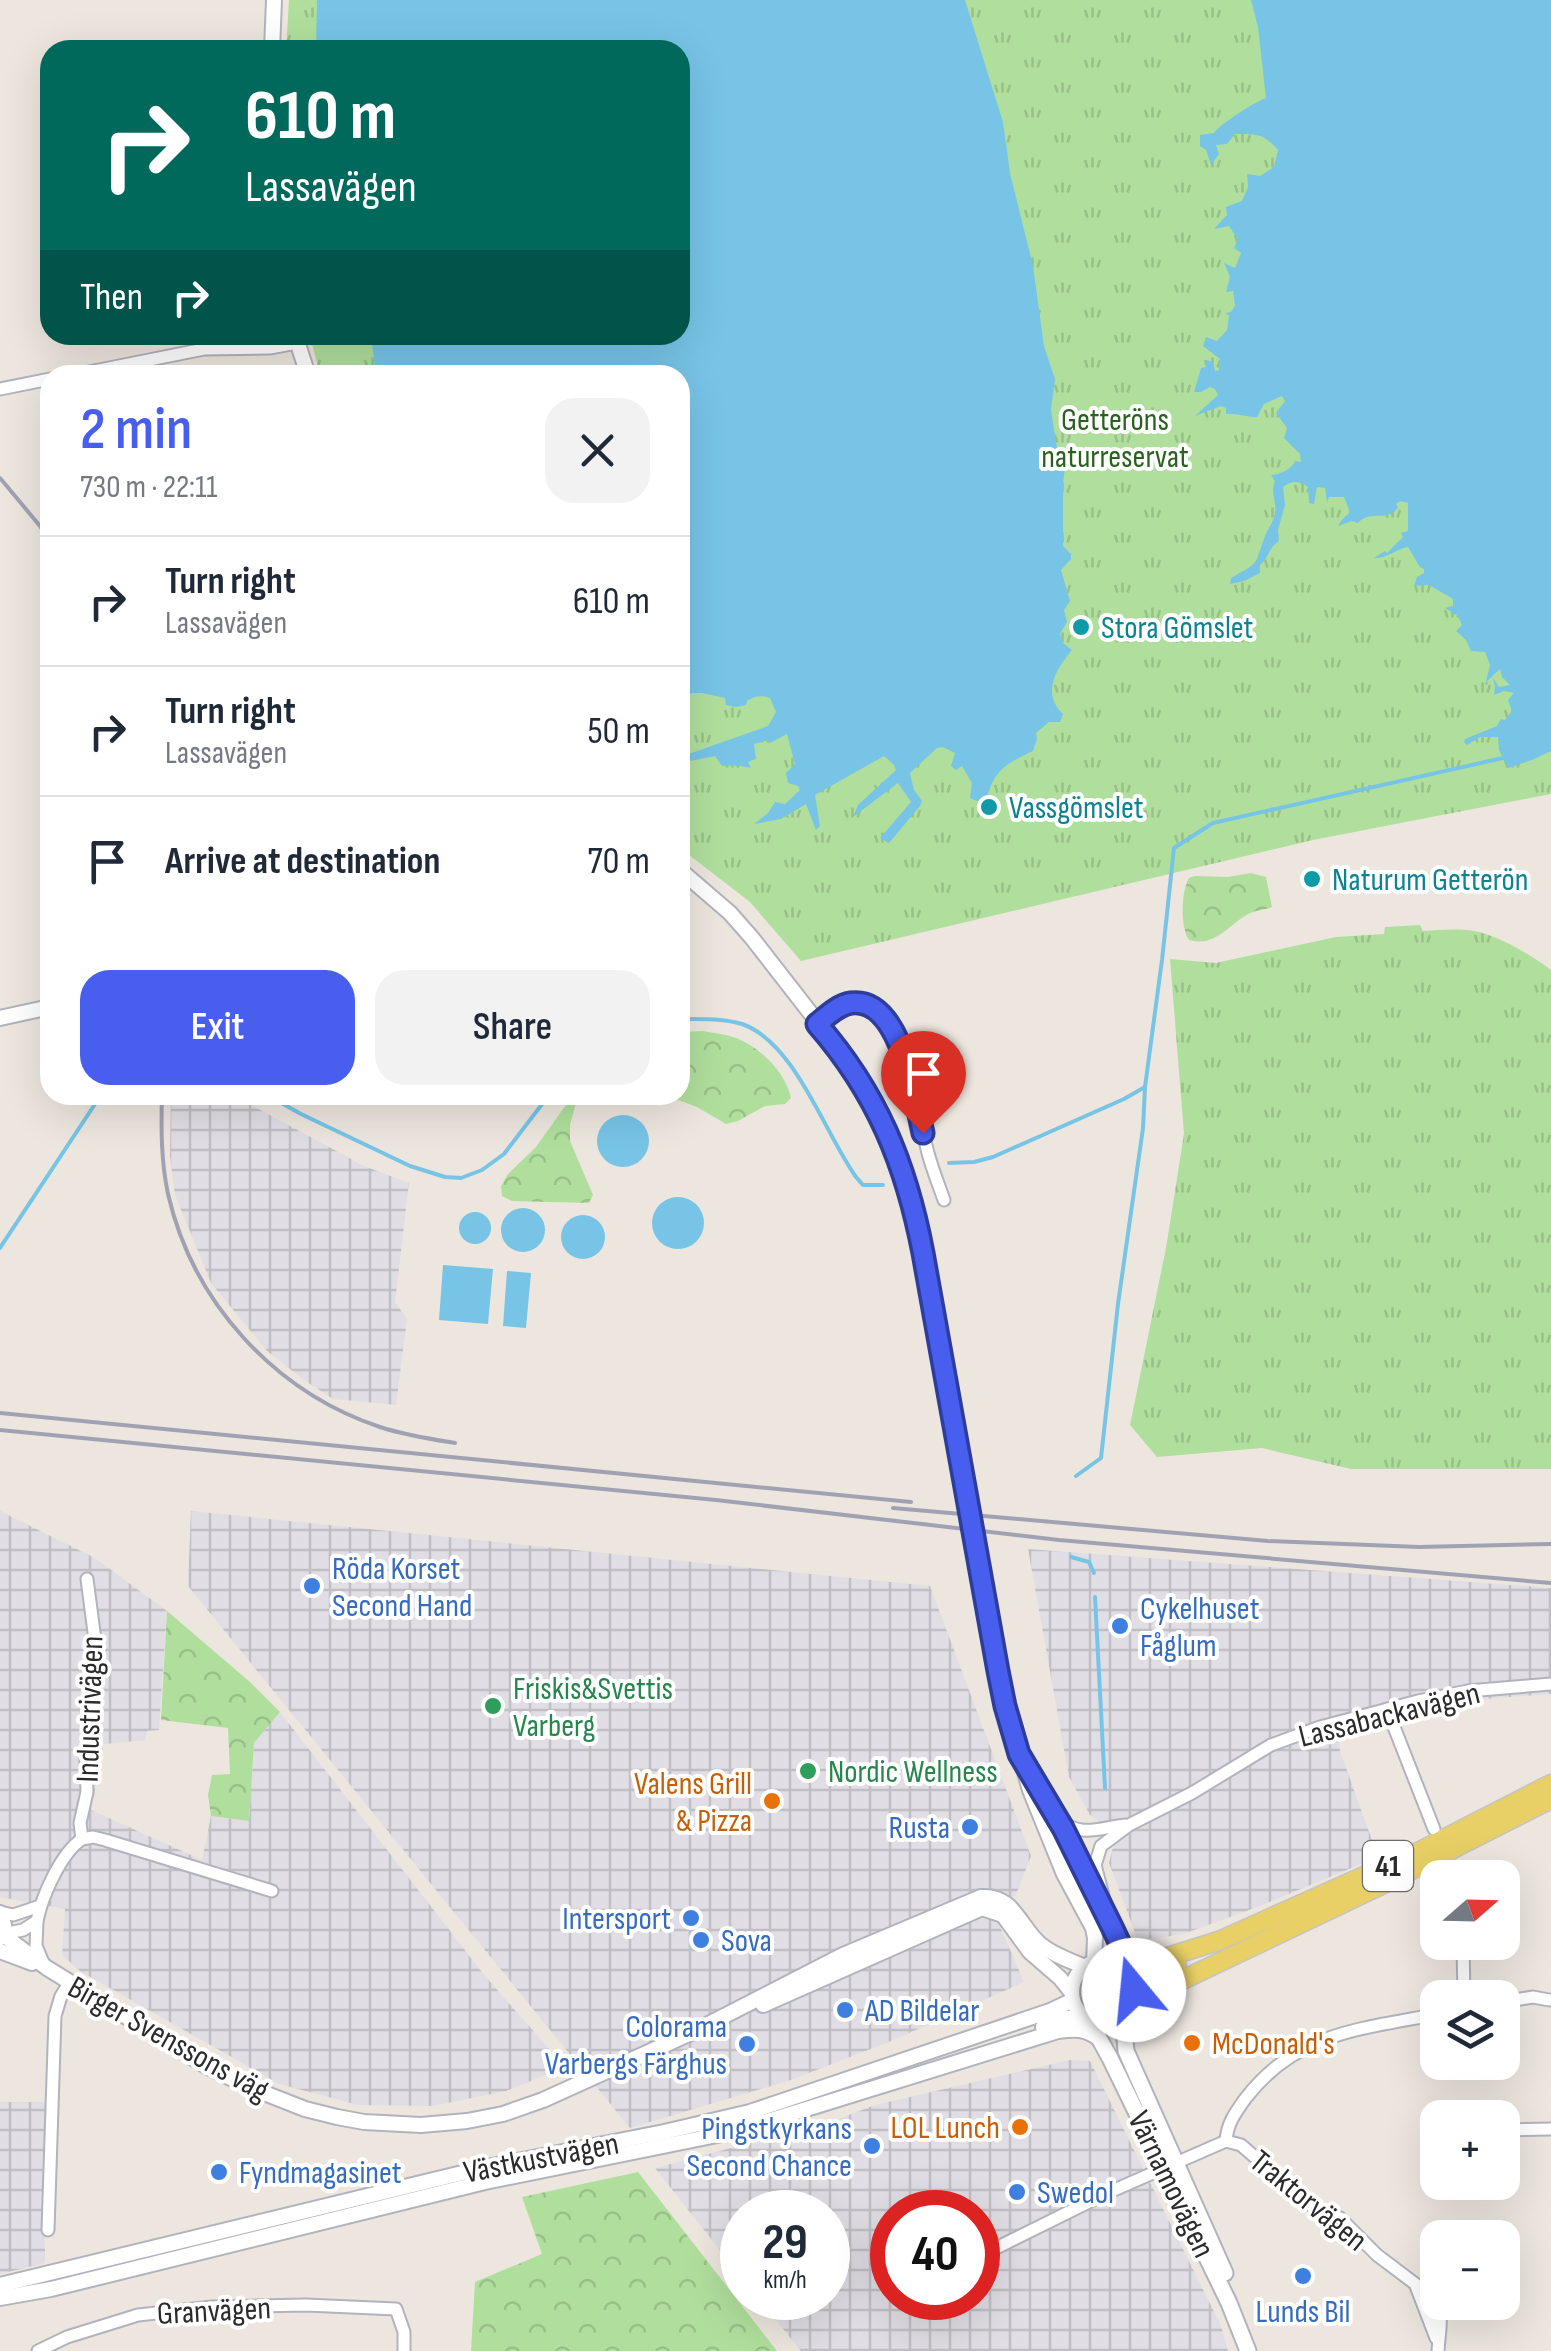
<!DOCTYPE html>
<meta charset="utf-8">
<style>
body{margin:0;font-family:"Sofia Sans Condensed",sans-serif;background:#f2f2f3;color:#1f2937;height:100vh;display:flex;flex-direction:column;font-size:38px;white-space:nowrap}
*{box-sizing:border-box;margin:0}
p{font-size:32px;color:#747a83}
.icon{flex:none;width:55px;height:55px;fill:none;stroke:currentColor;stroke-width:2;stroke-linecap:round;stroke-linejoin:round}
.map{position:relative;flex:1;overflow:hidden}
.side{position:absolute;left:40px;top:365px;width:650px;height:740px;display:flex;flex-direction:column;background:#fff;border-radius:30px;box-shadow:0 10px 40px #0002}
.side>*{flex:none}
.top-card{position:absolute;left:40px;top:40px;width:650px;height:305px;border-radius:30px;box-shadow:0 10px 40px #0002;background:#00695c;color:#fff;overflow:hidden}
.needle{width:65px;rotate:70deg}
.buttons{position:absolute;left:1420px;top:1860px;display:grid;gap:20px}
.buttons a{display:grid;place-items:center;width:100px;height:100px;border-radius:20px;background:#fff;box-shadow:0 10px 40px #0002;font-size:50px}
.speed{position:absolute;left:720px;top:2190px;display:flex;gap:20px;font-size:50px;font-weight:700;text-align:center}
.speed>*{display:grid;place-content:center;width:130px;height:130px;border-radius:50%;background:#fff;box-shadow:0 10px 40px #0002;line-height:1}
.speed small{font-size:25px;font-weight:400}
.speed .limit{border:15px solid #d22;background:#fff;color:#111}
.pin{position:absolute;display:grid;place-items:center;width:85px;height:85px;color:#fff;margin:-102px -42px;border-radius:50% 50% 50% 0;rotate:-45deg;box-shadow:0 0 10px #0007}
.pin .icon{rotate:45deg}
.me{position:absolute;width:110px;margin:-55px;rotate:343deg;stroke-linejoin:round;filter:drop-shadow(0 0 8px #0008)}
.turn{display:flex;align-items:center;gap:35px;height:210px;padding:0 40px;font-size:45px}
.turn .icon{width:130px;height:130px;stroke-width:2.5}
.turn b{display:block;font-size:70px;line-height:85px}
.then{display:flex;align-items:center;height:95px;padding:0 40px;background:#0003;gap:20px;font-size:38px}
.round{display:grid;place-items:center;flex:none;width:105px;height:105px;border-radius:30px;background:#f2f2f3}
.overview{display:flex;align-items:center;justify-content:space-between;height:170px;padding:0 40px}
h1{font-size:60px;font-weight:600;line-height:75px;color:#475eef}
.cta{display:flex;gap:20px;margin-top:auto;padding:20px 40px}
.cta a{flex:1;height:115px;border-radius:30px;background:#475eef;color:#fff;font-size:40px;font-weight:600;line-height:115px;text-align:center}
.cta a+a{background:#f2f2f3;color:#1f2937}
ul{padding:0;list-style:none}
li{display:flex;align-items:center;gap:30px;height:130px;padding:0 40px;border-top:2px solid #e0e1e3}
li div{flex:1}
li b{display:block;font-size:38px}
li em{font-style:normal}
.map>svg:first-child{display:block}
.industrial{fill:url(#industrial-grid);fill-rule:evenodd}
.grass{fill:url(#grass-dots)}
.forest{fill:url(#forest-crowns)}
.park{fill:url(#park-tufts)}
.water{fill:#77c4e7}
.lines{fill:none;stroke-linecap:round;stroke-linejoin:round}
.stream{stroke:#77c4e7;stroke-width:4}
.minor-casing{stroke:#b1b3bd;stroke-width:15}
.tertiary-casing{stroke:#b1b3bd;stroke-width:18}
.secondary-casing{stroke:#b1b3bd;stroke-width:19}
.primary-casing{stroke:#c4c4c4;stroke-width:21}
.minor{stroke:#fff;stroke-width:11}
.tertiary{stroke:#fff;stroke-width:14}
.secondary{stroke:#fff;stroke-width:15}
.primary{stroke:#e8d066;stroke-width:18}
.rail{stroke:#a0a2b4;stroke-width:4}
.tertiary-bridge-casing{stroke:#b1b3bd;stroke-width:18;stroke-linecap:butt}
.tertiary-bridge{stroke:#fff;stroke-width:14}
.route-casing{stroke:#2e3d9b;stroke-width:25}
.route{stroke:#475eef;stroke-width:18}
.culture-dot{fill:#0f9aa8;stroke:#fff;stroke-width:4}
.shop-dot{fill:#3f7fe0;stroke:#fff;stroke-width:4}
.leisure-dot{fill:#2e9e5b;stroke:#fff;stroke-width:4}
.food-dot{fill:#e8710a;stroke:#fff;stroke-width:4}
.labels{text-anchor:middle;stroke-width:8;stroke-linejoin:round;paint-order:stroke}
.shield{fill:#fff;stroke:#6b6b6b;stroke-width:2.5}
.shield-label{font-size:30px;font-weight:bold;fill:#2b2b2b}
.park-label{font-size:32px;fill:#2a631f;stroke:#fff}
.culture-label{font-size:32px;fill:#0d838f;stroke:#fff;text-anchor:start}
.shop-label{font-size:32px;fill:#366cbe;stroke:#fff;text-anchor:start}
.leisure-label{font-size:32px;fill:#27864d;stroke:#fff;text-anchor:start}
.street-label{font-size:32px;fill:#2b2b2b;stroke:#fff}
.food-label{font-size:32px;fill:#c56008;stroke:#fff;text-anchor:end}
</style>
<div class="map">
<svg width="1551" height="2351" viewBox="0 0 1551 2351">
<defs>
<pattern id="industrial-grid" width="8" height="8" patternUnits="userSpaceOnUse" patternTransform="scale(2.5)"><rect width="8" height="8" fill="#e0dee4"/><path d="M0 4h8M4 0v8" fill="none" stroke="#c0bfc4"/></pattern>
<pattern id="grass-dots" width="8" height="8" patternUnits="userSpaceOnUse" patternTransform="scale(2.5)"><rect width="8" height="8" fill="#b0df9d"/><path d="M2 2h.1M6 6h.1" fill="none" stroke="#98c087" stroke-width="1.8" stroke-linecap="round"/></pattern>
<pattern id="forest-crowns" width="20" height="18" patternUnits="userSpaceOnUse" patternTransform="scale(2.5)"><rect width="20" height="18" fill="#b0df9d"/><path d="M2 6a3 3 0 1 1 6 0M12 15a3 3 0 1 1 6 0" fill="none" stroke="#98c087"/></pattern>
<pattern id="park-tufts" width="24" height="20" patternUnits="userSpaceOnUse" patternTransform="scale(2.5)"><rect width="24" height="20" fill="#b0df9d"/><path d="M3 7l-1-3M5 7V3M7 7l1-3M15 17l-1-3M17 17v-4M19 17l1-3" fill="none" stroke="#98c087"/></pattern>
</defs>
<rect width="100%" height="100%" fill="#ece6de"/>
<!-- industrial -->
<g class="industrial">
<polygon points="171,1095 233,1095 364,1166 409,1183 395,1302 407,1319 396,1405 333,1399 304,1380 267,1351 211,1283 175,1195 170,1156"/>
<polygon points="0,1511 95,1558 167,1611 159,1730 147,1731 145,1740 104,1744 91,1810 202,1860 211,1816 249,1821 254,1743 280,1712 485,1976 565,2067 506,2091 433,2106 358,2105 279,2084 80,1971 62,1955 65,1909 0,1897"/>
<polygon points="191,1511 930,1586 1031,1856 1018,1890 998,1922 1024,1982 891,2041 791,2080 630,2128 188,1586"/>
<polygon points="1028,1549 1551,1588 1551,1694 1456,1701 1338,1732 1340,1751 1378,1857 1260,1906 1186,1933 1156,1939 1137,1938 1109,1863 1113,1847 1107,1827 1090,1815 1069,1777"/>
<path d="M1070 2060 1090 2061 1221 2326 1228 2351H801L758 2298H828V2212H742V2278L655 2168 833 2121 875 2105ZM892 2212H978V2298H892Z"/>
<polygon points="0,2102 45,2102 45,2263 0,2274"/>
</g>
<!-- grass -->
<circle class="grass" cx="1103" cy="1992" r="21"/>
<!-- forest -->
<g class="forest">
<path d="M1251 873 1266 877 1272 907C1265 910 1256 910 1248 914 1227 926 1216 947 1189 940 1180 926 1181 892 1189 878L1195 876 1228 877Z"/>
<path d="M703 1031C713 1033 725 1034 736 1038 760 1047 786 1073 791 1098L785 1104 765 1106 738 1121 726 1124 697 1107 665 1095H680V1032Z"/>
<polygon points="572,1100 576,1103 570,1125 570,1141 593,1195 589,1203 512,1201 502,1196 501,1186 508,1174 536,1147 568,1102"/>
<polygon points="167,1611 250,1682 280,1712 254,1743 249,1821 211,1816 208,1795 212,1775 230,1774 228,1728 161,1720"/>
<polygon points="638,2172 777,2351 471,2351 475,2282 542,2254 522,2197"/>
</g>
<!-- park -->
<g class="park">
<polygon points="289,0 1551,0 1551,794 1313,840 801,961 750,902 680,848 680,375 320,375 310,335 680,335 680,50 286,50"/>
<path d="M1420 925 1423 931C1441 930 1461 928 1479 932 1505 939 1530 955 1551 970V1469H1351L1262 1448 1157 1457 1130 1425 1166 1248 1184 1134 1170 959 1216 963 1336 937 1384 934 1385 927Z"/>
</g>
<!-- water -->
<g class="water">
<path d="M317 0H965L1003 122 1010 173 1033 266 1044 346 1055 379 1051 410 1057 448 1061 453H1067L1063 483V546L1071 554V559L1061 570 1070 601 1064 610 1067 622 1060 634 1063 643 1072 650C1056 669 1041 693 1063 714L1060 722H1049L1036 733 1037 739 1033 751C1009 762 992 771 987 799L977 801 970 798 972 783 962 766 956 770 951 766 955 753 943 747 937 748 910 773 914 790 922 801 920 806 889 843 880 838 911 802 898 783 853 817 858 805 896 770 894 765 884 756 815 795 820 826 816 830 806 804 781 819 754 824 768 813 775 802 785 804 800 790 798 786 788 783 786 773 795 764 787 734 770 743 768 740 754 744 756 759 748 762 751 768C740 765 732 765 722 766L715 756 680 763V757L768 726 776 712 770 698C761 695 754 696 747 701L746 705 736 707 726 705 725 698 702 693H692L680 697V375H376L371 335H680V50H316Z"/>
<path d="M1251 0H1551V751L1532 760 1508 768 1499 750 1498 737H1480L1467 745 1464 742 1465 739 1497 726 1501 719 1505 720 1512 711 1508 700 1514 693 1504 691 1494 695 1495 687 1493 678 1499 687 1510 685 1502 677 1500 669 1487 681 1488 684 1485 685 1490 665 1485 652 1471 651 1466 640 1456 631 1462 625 1458 616 1445 608 1453 606V599L1429 585 1414 586 1417 577 1424 573V569L1420 567 1408 547C1396 549 1387 559 1374 558L1385 551 1387 553 1403 537 1401 533 1408 531V503L1400 501 1396 504 1398 507C1389 523 1370 509 1358 523L1352 521 1338 526C1348 508 1354 521 1344 497H1329L1327 502 1325 488 1317 487 1314 504 1309 503 1308 487C1298 481 1293 480 1283 487L1285 505 1278 530 1279 541C1267 549 1270 557 1260 565V573L1244 581 1230 584 1231 578C1261 561 1254 566 1265 536 1268 529 1274 521 1275 513 1277 501 1270 493 1275 481L1271 475C1281 474 1291 470 1295 461L1301 462 1300 454 1284 438 1287 428 1276 413 1285 401 1282 396 1264 404 1257 417C1252 418 1235 413 1226 414V408L1221 406 1195 416 1218 395 1215 389 1210 387 1201 392H1194L1201 368 1206 367V360L1213 362 1215 371 1219 370 1220 359 1203 346 1206 337 1217 341 1227 330 1229 316 1226 313 1231 312 1235 306 1233 291 1226 292 1230 277 1224 263 1235 268 1241 253 1234 248 1238 240 1229 226 1214 229 1227 215 1226 207 1242 201 1248 187 1247 174 1260 176 1274 167 1278 150C1263 133 1257 134 1235 134L1227 144 1216 145 1219 154 1211 165 1206 150 1200 146V135L1214 133C1223 122 1253 103 1266 98L1258 27Z"/>
<circle cx="623" cy="1141" r="26"/>
<circle cx="678" cy="1223" r="26"/>
<circle cx="523" cy="1230" r="22"/>
<circle cx="475" cy="1228" r="16"/>
<circle cx="583" cy="1237" r="22"/>
<polygon points="443,1265 493,1269 488,1324 439,1320"/>
<polygon points="507,1271 531,1273 526,1328 503,1326"/>
</g>
<g class="lines">
<!-- stream -->
<g class="stream">
<path d="M680 1019C700 1019 722 1018 742 1024 795 1042 825 1134 856 1177L863 1185H883"/>
<polyline points="267,1095 301,1114 410,1166 445,1177 461,1178 482,1170 504,1154 549,1095"/>
<polyline points="949,1163 974,1162 993,1157 1124,1099 1145,1087 1162,960 1174,848 1213,823 1503,758"/>
<polyline points="0,1248 101,1095"/>
<polyline points="1076,1476 1101,1458 1118,1304 1143,1128 1145,1087"/>
<polyline points="1071,1557 1089,1562 1094,1573"/>
<polyline points="1095,1597 1105,1788"/>
</g>
<defs>
<g id="minor">
<polyline points="74,375 204,349 270,348 297,343"/>
<polyline points="0,389 50,379"/>
<path d="M817 1024C829 1015 842 1002 858 1003 906 1006 917 1112 927 1149 931 1166 938 1183 944 1200"/>
<polyline points="1387,1709 1434,1829"/>
<path d="M1058 1819C1080 1838 1099 1828 1125 1825"/>
<polyline points="82,1839 93,1837 105,1840 272,1891"/>
<polyline points="1105,1903 1095,1865 1101,1846 1129,1825 1192,1793 1271,1745 1320,1727 1418,1701 1468,1691 1551,1684"/>
<polyline points="0,1912 13,1915 40,1906"/>
<polyline points="37,1921 36,1946 44,1965"/>
<path d="M2 1934 23 1930 37 1921C42 1896 61 1853 82 1839L80 1823 87 1792 86 1759 95 1702V1640L87 1579"/>
<polyline points="1463,1942 1464,1998"/>
<polyline points="1502,2002 1533,1997 1549,2000"/>
<polyline points="1502,2130 1551,2129"/>
<path d="M1226 2141C1227 2124 1235 2113 1245 2099 1296 2032 1361 2029 1438 2014"/>
<polyline points="48,2230 55,2016 61,1996 70,1982"/>
<path d="M978 2257 1105 2194 1226 2141 1241 2145 1312 2206 1340 2218 1377 2255 1430 2295C1446 2312 1439 2330 1438 2351"/>
<polyline points="1416,2286 1436,2338"/>
<polyline points="38,2351 67,2337 138,2315 212,2307 306,2305 396,2309 404,2332 404,2351"/>
</g>
<g id="tertiary">
<polyline points="272,50 274,0"/>
<polyline points="295,335 308,375"/>
<polyline points="680,870 730,913 752,938 854,1069 890,1138 910,1194 943,1365"/>
<polyline points="0,1018 50,1007"/>
<polyline points="980,1566 1005,1705 1030,1790 1064,1874 1093,1928 1095,1938 1094,1963"/>
<polyline points="1033,1780 1063,1828 1113,1929 1120,1944 1126,1972"/>
<polyline points="0,1913 4,1925 0,1938"/>
<path d="M2 1934 47 1968 208 2067 249 2087 305 2109 337 2117 364 2122 421 2125 467 2121 503 2114 543 2100 693 2032 843 1955 981 1897C1015 1895 1019 1927 1041 1945 1053 1955 1071 1961 1085 1967"/>
<polyline points="0,1951 32,1963"/>
<circle cx="1103" cy="1992" r="31"/>
<polyline points="763,2005 982,1908 1003,1915 1030,1952 1060,1978 1072,1993"/>
<polyline points="1043,2027 1067,2018 1084,2017"/>
<polyline points="0,2285 487,2167 664,2132 750,2112 1050,2011 1073,2000"/>
<path d="M0 2298 51 2289 485 2182 732 2132 1058 2031C1074 2029 1086 2028 1099 2039"/>
</g>
<g id="secondary">
<polyline points="1123,2016 1126,2051 1225,2273"/>
<polyline points="1089,2020 1110,2058 1229,2303 1248,2351"/>
</g>
<g id="primary">
<polyline points="1120,1944 1136,1957 1158,1960 1221,1940 1420,1851 1551,1784"/>
<polyline points="1129,1976 1156,1973 1177,1965"/>
<polyline points="1129,2009 1172,1985 1398,1877 1551,1799"/>
</g>
</defs>
<!-- minor casing -->
<use href="#minor" class="minor-casing"/>
<!-- tertiary casing -->
<use href="#tertiary" class="tertiary-casing"/>
<!-- secondary casing -->
<use href="#secondary" class="secondary-casing"/>
<!-- primary casing -->
<use href="#primary" class="primary-casing"/>
<!-- minor -->
<use href="#minor" class="minor"/>
<!-- tertiary -->
<use href="#tertiary" class="tertiary"/>
<!-- secondary -->
<use href="#secondary" class="secondary"/>
<!-- primary -->
<use href="#primary" class="primary"/>
<!-- rail -->
<g class="rail">
<polyline points="0,478 40,526 50,542"/>
<path d="M162 1095C161 1128 161 1161 168 1194 193 1303 275 1392 380 1427 404 1435 430 1439 455 1443"/>
<polyline points="0,1413 911,1502"/>
<polyline points="0,1430 716,1500 1059,1540 1551,1583"/>
<polyline points="893,1508 1268,1541 1419,1547 1551,1544"/>
</g>
<defs>
<polyline id="tertiary-bridge" points="943,1365 980,1566"/>
</defs>
<!-- tertiary-bridge casing -->
<use href="#tertiary-bridge" class="tertiary-bridge-casing"/>
<!-- tertiary-bridge -->
<use href="#tertiary-bridge" class="tertiary-bridge"/>
</g>
<g class="lines">
<defs>
<path id="route" d="M923 1133C915 1100 901 996 851 1003 838 1005 827 1016 817 1024 877 1093 906 1164 923 1253L998 1671 1005 1706 1019 1754 1063 1828 1113 1929 1120 1944 1126 1972 1134 1990"/>
</defs>
<!-- route casing -->
<use href="#route" class="route-casing"/>
<!-- route -->
<use href="#route" class="route"/>
</g>
<!-- markers -->
<g class="culture-dot">
<circle cx="1081" cy="627" r="10"/>
<circle cx="989" cy="807" r="10"/>
<circle cx="1312" cy="879" r="10"/>
</g>
<g class="shop-dot">
<circle cx="312" cy="1586" r="10"/>
<circle cx="1120" cy="1626" r="10"/>
<circle cx="970" cy="1827" r="10"/>
<circle cx="691" cy="1918" r="10"/>
<circle cx="701" cy="1940" r="10"/>
<circle cx="845" cy="2010" r="10"/>
<circle cx="747" cy="2044" r="10"/>
<circle cx="872" cy="2146" r="10"/>
<circle cx="219" cy="2172" r="10"/>
<circle cx="1017" cy="2192" r="10"/>
<circle cx="1303" cy="2276" r="10"/>
</g>
<g class="leisure-dot">
<circle cx="493" cy="1706" r="10"/>
<circle cx="808" cy="1771" r="10"/>
</g>
<g class="food-dot">
<circle cx="772" cy="1801" r="10"/>
<circle cx="1192" cy="2043" r="10"/>
<circle cx="1020" cy="2127" r="10"/>
</g>
<g class="labels">
<!-- shield labels -->
<rect class="shield" x="1363" y="1841" width="50" height="50" rx="8"/>
<g class="shield-label">
<text x="1388" y="1876">41</text>
</g>
<!-- park labels -->
<g class="park-label">
<text x="1115" y="430">Getteröns<tspan x="1115" dy="37">naturreservat</tspan></text>
</g>
<!-- culture labels -->
<g class="culture-label">
<text x="1101" y="638">Stora Gömslet</text>
<text x="1009" y="818">Vassgömslet</text>
<text x="1332" y="890">Naturum Getterön</text>
</g>
<!-- shop labels -->
<g class="shop-label">
<text x="332" y="1579">Röda Korset<tspan x="332" dy="37">Second Hand</tspan></text>
<text x="1140" y="1619">Cykelhuset<tspan x="1140" dy="37">Fåglum</tspan></text>
<text x="950" y="1838" text-anchor="end">Rusta</text>
<text x="671" y="1929" text-anchor="end">Intersport</text>
<text x="721" y="1951">Sova</text>
<text x="865" y="2021">AD Bildelar</text>
<text x="727" y="2037" text-anchor="end">Colorama<tspan x="727" dy="37">Varbergs Färghus</tspan></text>
<text x="852" y="2139" text-anchor="end">Pingstkyrkans<tspan x="852" dy="37">Second Chance</tspan></text>
<text x="239" y="2183">Fyndmagasinet</text>
<text x="1037" y="2203">Swedol</text>
<text x="1303" y="2322" text-anchor="middle">Lunds Bil</text>
</g>
<!-- leisure labels -->
<g class="leisure-label">
<text x="513" y="1699">Friskis&amp;Svettis<tspan x="513" dy="37">Varberg</tspan></text>
<text x="828" y="1782">Nordic Wellness</text>
</g>
<!-- street labels -->
<g class="street-label">
<text transform="translate(89 1709) rotate(-88)" y="11">Industrivägen</text>
<text transform="translate(1389 1714) rotate(-14)" y="11">Lassabackavägen</text>
<text transform="translate(169 2038) rotate(29)" y="11">Birger Svenssons väg</text>
<text transform="translate(541 2157) rotate(-11)" y="11">Västkustvägen</text>
<text transform="translate(1172 2184) rotate(64)" y="11">Värnamovägen</text>
<text transform="translate(1309 2200) rotate(39)" y="11">Traktorvägen</text>
<text transform="translate(214 2310) rotate(-3)" y="11">Granvägen</text>
</g>
<!-- food labels -->
<g class="food-label">
<text x="752" y="1794">Valens Grill<tspan x="752" dy="37">&amp; Pizza</tspan></text>
<text x="1212" y="2054" text-anchor="start">McDonald's</text>
<text x="1000" y="2138">LOL Lunch</text>
</g>
</g>
</svg>
<div class="buttons">
<a><svg class="needle" viewBox="-14 -14 28 28"><path d="M0-13l5 13h-10z" fill="#e53935"/><path d="M0 13l5-13h-10z" fill="#747a83"/></svg></a>
<a><svg class="icon" aria-label="layers" viewBox="0 0 24 24"><path d="M12 4l9 5-9 5-9-5zM3 14l9 5 9-5"/></svg></a>
<a>+</a>
<a>−</a>
</div>
<div class="speed"><div>29<small>km/h</small></div><div class="limit">40</div></div>
<div class="pin" style="left:923px;top:1133px;background:#d93025"><svg class="icon" aria-label="arrive" viewBox="0 0 24 24"><path d="M6 21V4h12l-3 4 3 4H6"/></svg></div>
<svg class="me" style="left:1134px;top:1990px" viewBox="-20 -20 40 40"><circle r="19" fill="#fff"/><path d="M0-13L10 11 0 6-10 11z" fill="#475eef"/></svg>
<div class="top-card">
<div class="turn"><svg class="icon" aria-label="right" viewBox="0 0 24 24"><path d="M7 20v-9h11M14 6l5 5-5 5"/></svg><div><b>610 m</b>Lassavägen</div></div>
<div class="then">Then<svg class="icon" aria-label="right" viewBox="0 0 24 24"><path d="M7 20v-9h11M14 6l5 5-5 5"/></svg></div>
</div>
<section class="side">
<div class="overview"><div><h1>2 min</h1><p>730 m · 22:11</p></div><a class="round"><svg class="icon" aria-label="close" viewBox="0 0 24 24"><path d="M6 6l12 12M18 6L6 18"/></svg></a></div>
<ul>
<li><svg class="icon" aria-label="right" viewBox="0 0 24 24"><path d="M7 20v-9h11M14 6l5 5-5 5"/></svg><div><b>Turn right</b><p>Lassavägen</p></div><em>610 m</em></li>
<li><svg class="icon" aria-label="right" viewBox="0 0 24 24"><path d="M7 20v-9h11M14 6l5 5-5 5"/></svg><div><b>Turn right</b><p>Lassavägen</p></div><em>50 m</em></li>
<li><svg class="icon" aria-label="arrive" viewBox="0 0 24 24"><path d="M6 21V4h12l-3 4 3 4H6"/></svg><div><b>Arrive at destination</b></div><em>70 m</em></li>
</ul>
<div class="cta"><a>Exit</a><a>Share</a></div>
</section>
</div>
